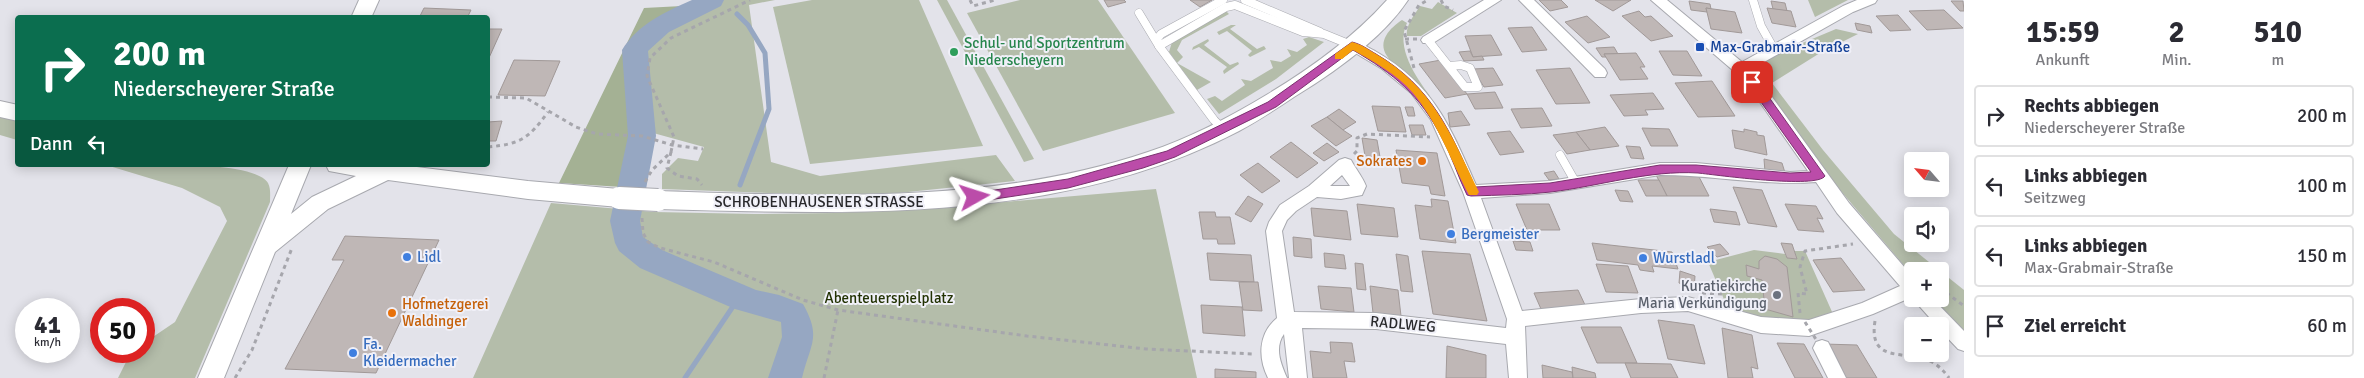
<!DOCTYPE html>
<html lang="de">
<meta charset="utf-8">
<style>
body{margin:0;font-family:Signika,sans-serif;background:#f7f7f7;color:#2b2b33;height:100vh;display:flex;flex-direction:column;font-size:19px;white-space:nowrap}
*{box-sizing:border-box;margin:0}
p{font-size:16px;color:#7c7c81}
.icon{flex:none;width:28px;height:28px;fill:none;stroke:currentColor;stroke-width:2;stroke-linecap:round;stroke-linejoin:round}
.map{position:relative;flex:1;overflow:hidden}
.panel{display:flex;flex-direction:column;background:#fff;width:400px}
.panel>*{flex:none}
.guide{position:absolute;left:15px;top:15px;width:475px;height:152px;border-radius:5px;box-shadow:0 2px 12px #0003;background:#0b6e4f;color:#fff;overflow:hidden}
.needle{width:32px;rotate:298deg}
.tools{position:absolute;left:1904px;top:152px;display:grid;gap:10px}
.tools a{display:grid;place-items:center;width:45px;height:45px;border-radius:5px;background:#fff;box-shadow:0 2px 12px #0003;font-size:25px}
.speed{position:absolute;left:15px;top:298px;display:flex;gap:10px;font-size:25px;font-weight:700;text-align:center}
.speed>*{display:grid;place-content:center;width:65px;height:65px;border-radius:50%;background:#fff;box-shadow:0 2px 12px #0003;line-height:1}
.speed small{font-size:12px;font-weight:400}
.speed .limit{border:8px solid #d22;background:#fff;color:#111}
.pin{position:absolute;display:grid;place-items:center;width:42px;height:42px;color:#fff;margin:-21px;border-radius:10px;box-shadow:0 2px 8px #0006}
.me{position:absolute;width:55px;margin:-28px;rotate:84deg;stroke-linejoin:round;filter:drop-shadow(0 0 4px #0008)}
.turn{display:flex;align-items:center;gap:18px;height:105px;padding:0 15px;font-size:22px}
.turn .icon{width:65px;height:65px;stroke-width:2.5}
.turn b{display:block;font-size:35px;line-height:42px}
.then{display:flex;align-items:center;height:48px;padding:0 15px;background:#0003;gap:10px;font-size:19px}
.eta{display:flex;justify-content:space-evenly;align-items:center;height:85px;text-align:center}
.eta b{font-size:30px;font-weight:800;line-height:35px}
ul{padding:0;list-style:none}
li{display:flex;align-items:center;gap:15px;height:62px;margin:0 10px 8px;padding:0 5px;border:2px solid #e1e1e2;border-radius:5px}
li div{flex:1}
li b{display:block;font-size:19px}
li em{font-style:normal}
main{display:flex;flex:1;min-height:0}
.map>svg:first-child{display:block}
.green{fill:#b4bdaa}
.forest{fill:#a4b194}
.lines{fill:none;stroke-linecap:round;stroke-linejoin:round}
.stream{stroke:#96a7c2;stroke-width:5}
.river{fill:#96a7c2;fill-rule:evenodd}
.building{fill:#bfb7b6;stroke:#a19998}
.lane-casing{stroke:#a8a9af;stroke-width:9}
.street-casing{stroke:#a8a9af;stroke-width:2}
.secondary-casing{stroke:#a8a9af;stroke-width:2}
.path{stroke:#a6a6ac;stroke-width:3;stroke-dasharray:4 4;stroke-linecap:butt}
.lane{stroke:#fff;stroke-width:8}
.street{fill:#fff;fill-rule:evenodd}
.secondary{fill:#fff;fill-rule:evenodd}
.secondary-bridge-casing{stroke:#a8a9af;stroke-width:24;stroke-linecap:butt}
.path-bridge{stroke:#a6a6ac;stroke-width:3;stroke-dasharray:4 4;stroke-linecap:butt}
.secondary-bridge{stroke:#fff;stroke-width:22}
.route{fill:#bb4ca9;stroke:#7a316e}
.slow{fill:#f59e0b}
.transit-dot{fill:#1a4fb4;stroke:#f0f0f8;stroke-width:2}
.leisure-dot{fill:#2e9e5b;stroke:#f0f0f8;stroke-width:2}
.food-dot{fill:#e8710a;stroke:#f0f0f8;stroke-width:2}
.shop-dot{fill:#3f7fe0;stroke:#f0f0f8;stroke-width:2}
.worship-dot{fill:#6b7280;stroke:#f0f0f8;stroke-width:2}
.labels{text-anchor:middle;stroke-width:4;stroke-linejoin:round;paint-order:stroke}
.leisure-label{font-size:15px;fill:#27864d;stroke:#f0f0f8;text-anchor:start}
.transit-label{font-size:15px;fill:#164399;stroke:#f0f0f8;text-anchor:start}
.food-label{font-size:15px;fill:#c56008;stroke:#f0f0f8;text-anchor:end}
.street-label{font-size:15px;fill:#28282b;stroke:#f0f0f8}
.shop-label{font-size:15px;fill:#366cbe;stroke:#f0f0f8;text-anchor:start}
.worship-label{font-size:15px;fill:#5b616d;stroke:#f0f0f8;text-anchor:end}
.park-label{font-size:15px;fill:#223203;stroke:#f0f0f8}
</style>
<main>
<div class="map">
<svg width="1964" height="378" viewBox="0 0 1964 378">
<rect width="100%" height="100%" fill="#e3e3ea"/>
<!-- green -->
<g class="green">
<polygon points="718,0 775,0 749,5 771,162 820,176 996,155 1015,181 898,193 826,195 662,189 662,174 678,158 698,161 704,147 646,131 638,54 641,46 660,27"/>
<polygon points="812,0 919,0 983,146 810,164 773,7"/>
<polygon points="937,0 947,0 1034,159 1024,162"/>
<polygon points="1020,0 1098,0 1175,113 1043,151 967,13"/>
<polygon points="1808,0 1848,0 1815,17"/>
<path d="M1438 2 1457 13 1421 36H1407C1405 26 1415 14 1420 6L1432 9Z"/>
<polygon points="1226,11 1229,14 1182,40 1177,50 1183,57 1177,63 1211,82 1197,90 1169,52 1172,42"/>
<path d="M1402 20 1407 23C1395 47 1416 77 1430 96 1422 93 1414 81 1408 74 1402 68 1391 63 1387 56 1377 41 1390 28 1402 20Z"/>
<polygon points="1231,25 1236,25 1230,29 1257,49 1264,46 1266,49 1250,57 1248,55 1252,51 1227,31 1219,35 1217,32"/>
<polygon points="1836,29 1858,34 1820,53 1772,83 1823,150 1894,234 1964,290 1964,332 1934,299 1940,299 1940,271 1912,271 1912,275 1840,190 1748,73 1774,55"/>
<polygon points="1309,37 1324,42 1276,79 1219,114 1207,99 1215,96 1222,101 1245,85 1241,79 1251,81 1273,68 1270,60 1281,62 1291,56 1287,49 1297,52 1307,45 1303,39"/>
<polygon points="1208,39 1209,41 1204,45 1230,65 1238,62 1239,64 1224,74 1223,71 1227,67 1199,47 1192,50 1193,47"/>
<polygon points="0,117 17,121 17,140 0,135"/>
<path d="M106 165C134 165 253 159 268 183 271 189 270 196 270 202L195 378H118L131 352 144 351V343L175 322 227 221 220 207 182 188Z"/>
<polygon points="1156,189 1197,378 473,378 551,203 654,212 754,214 835,213 981,204"/>
<polygon points="1754,250 1785,254 1787,258 1797,259 1794,251 1805,251 1833,314 1794,324 1729,311 1708,262"/>
</g>
<!-- forest -->
<path class="forest" d="M695 0H701C673 14 630 30 630 68 630 82 635 96 636 110 636 135 627 162 622 187L559 183 644 8 682 6Z"/>
<g class="lines">
<!-- stream -->
<g class="stream">
<polyline points="737,14 748,25 765,53 769,109 740,185"/>
<polyline points="685,378 740,296"/>
</g>
<!-- river -->
<path class="river" d="M692 0H724L721 6 669 32 648 51 656 136 640 221 643 237 662 250 756 290 779 295 803 304C822 338 810 344 802 378H768L782 337 781 322 735 309 640 268 619 251 615 243 610 221 628 136 622 50C638 24 665 12 692 0Z"/>
</g>
<!-- building -->
<g class="building">
<polygon points="1104,0 1124,0 1126,2 1108,7"/>
<polygon points="1190,0 1212,0 1200,7"/>
<polygon points="1539,0 1561,0 1568,7 1550,11"/>
<polygon points="1595,0 1631,0 1613,11"/>
<polygon points="1689,1 1710,4 1711,9 1706,8 1707,12 1691,10"/>
<polygon points="1771,1 1785,3 1787,11 1773,9"/>
<polygon points="1951,1 1963,1 1964,11 1960,11"/>
<polygon points="424,8 471,10 467,18 419,18"/>
<polygon points="1706,8 1735,12 1742,33 1711,29"/>
<polygon points="1767,8 1791,11 1796,27 1772,23"/>
<polygon points="1944,10 1963,28 1927,30 1909,11"/>
<polygon points="1639,11 1645,17 1651,16 1673,36 1651,41 1622,16"/>
<polygon points="1898,15 1911,30 1890,31 1876,16"/>
<polygon points="1587,16 1610,37 1588,43 1565,22"/>
<polygon points="1855,23 1870,26 1872,33 1857,30"/>
<polygon points="1532,27 1547,50 1522,52 1508,28"/>
<polygon points="488,29 502,29 488,60"/>
<polygon points="1491,35 1502,55 1473,57 1465,36"/>
<polygon points="1614,47 1618,54 1604,54 1606,57 1602,57 1596,48"/>
<polygon points="1470,51 1473,57 1482,56 1484,60 1464,61 1459,52"/>
<polygon points="1659,51 1687,51 1702,76 1673,75"/>
<polygon points="1636,53 1645,67 1640,67 1648,79 1620,80 1604,54"/>
<polygon points="514,60 560,61 545,96 498,95"/>
<polygon points="1441,60 1467,94 1445,98 1419,64"/>
<polygon points="1493,68 1503,85 1484,87 1473,69"/>
<polygon points="1570,68 1590,103 1556,104 1536,70"/>
<polygon points="1712,81 1735,116 1698,117 1675,83"/>
<polygon points="1495,92 1503,108 1475,109 1467,94"/>
<polygon points="1653,93 1664,109 1645,110 1648,115 1624,116 1610,95"/>
<polygon points="1372,106 1400,107 1406,132 1378,131"/>
<polygon points="1405,107 1413,107 1415,116 1408,116"/>
<polygon points="1542,108 1552,126 1521,128 1511,109"/>
<polygon points="1339,109 1356,122 1343,130 1327,117"/>
<polygon points="1461,111 1470,125 1450,127 1448,113"/>
<polygon points="1327,117 1343,130 1352,136 1336,146 1311,126"/>
<polygon points="502,121 496,141 488,141 488,122"/>
<polygon points="1409,125 1423,125 1426,135 1412,135"/>
<polygon points="1605,127 1619,146 1590,150 1576,132"/>
<polygon points="1642,128 1669,129 1678,146 1651,146"/>
<polygon points="1744,129 1757,132 1757,135 1764,136 1767,155 1735,148 1732,130 1744,132"/>
<polygon points="1510,131 1524,152 1500,155 1487,133"/>
<polygon points="1576,132 1590,150 1567,154 1553,135"/>
<polygon points="1362,138 1377,140 1380,157 1365,156"/>
<polygon points="1291,142 1318,163 1297,178 1270,157"/>
<polygon points="1327,143 1339,152 1324,161 1313,153"/>
<polygon points="1626,146 1640,147 1644,159 1631,158"/>
<polygon points="1396,150 1437,153 1445,196 1431,194 1429,186 1402,183"/>
<polygon points="1764,159 1782,163 1786,176 1765,172"/>
<polygon points="1258,163 1280,181 1262,193 1240,175"/>
<polygon points="1554,171 1559,179 1549,180 1544,173"/>
<polygon points="1655,173 1697,173 1709,196 1667,196"/>
<polygon points="1638,180 1659,180 1667,196 1646,196"/>
<polygon points="1733,187 1762,190 1777,227 1748,223"/>
<polygon points="1615,190 1628,191 1633,202 1620,201"/>
<polygon points="1248,196 1263,204 1251,222 1235,214"/>
<polygon points="1431,199 1448,201 1456,243 1420,239 1415,205 1432,207"/>
<polygon points="1357,204 1394,208 1398,237 1361,234"/>
<polygon points="1516,204 1549,204 1560,230 1527,230"/>
<polygon points="1785,204 1816,206 1823,219 1817,218 1824,232 1798,230"/>
<polygon points="1311,208 1347,211 1351,240 1314,236"/>
<polygon points="1710,209 1736,212 1740,225 1714,222"/>
<polygon points="1199,212 1215,212 1216,217 1230,217 1235,244 1218,244 1217,239 1203,239"/>
<polygon points="345,236 439,240 376,373 285,369 344,260 332,260"/>
<polygon points="1293,237 1311,239 1312,258 1294,256"/>
<polygon points="1513,241 1530,242 1533,251 1516,250"/>
<polygon points="1592,243 1672,252 1678,269 1652,266 1654,272 1640,270 1638,265 1597,260"/>
<polygon points="1781,243 1792,244 1797,259 1787,258"/>
<polygon points="1720,244 1729,254 1717,257 1707,247"/>
<polygon points="1422,251 1470,254 1487,321 1433,314"/>
<polygon points="1207,253 1251,255 1254,282 1210,280"/>
<polygon points="1324,253 1344,255 1346,269 1325,267"/>
<polygon points="1396,254 1408,256 1413,292 1401,291"/>
<polygon points="1765,256 1777,259 1787,267 1793,317 1765,309 1762,280 1747,276 1746,265 1759,269 1759,261"/>
<polygon points="1841,258 1865,290 1833,292 1813,260"/>
<polygon points="1355,263 1363,264 1366,290 1357,289"/>
<polygon points="1596,264 1628,266 1638,293 1606,292"/>
<polygon points="1680,271 1695,276 1694,289 1679,283"/>
<polygon points="1239,282 1258,282 1262,311 1243,310"/>
<polygon points="1318,286 1351,288 1354,312 1321,309"/>
<polygon points="1370,286 1398,290 1401,316 1373,313"/>
<polygon points="1578,290 1586,307 1541,309 1534,293"/>
<polygon points="1201,305 1242,307 1245,336 1203,333"/>
<polygon points="1658,320 1694,325 1705,364 1668,359"/>
<polygon points="1581,327 1621,327 1637,363 1597,363"/>
<polygon points="1722,328 1752,335 1758,369 1751,367 1753,378 1728,378"/>
<polygon points="1330,342 1352,343 1355,362 1344,361 1347,378 1313,378 1310,351 1331,353"/>
<polygon points="1777,343 1804,344 1823,378 1795,378"/>
<polygon points="1824,344 1857,345 1877,378 1844,378"/>
<polygon points="1447,346 1486,355 1486,378 1446,378"/>
<polygon points="1625,363 1671,364 1678,378 1631,378"/>
<polygon points="1542,365 1572,372 1573,378 1543,378"/>
<polygon points="1572,367 1595,373 1596,378 1573,378"/>
<polygon points="1215,369 1256,372 1256,378 1215,378"/>
</g>
<g class="lines">
<defs>
<g id="lane">
<polyline points="1245,0 1320,32"/>
<polyline points="1753,0 1761,26 1775,51"/>
<polyline points="1139,13 1159,46 1214,120 1224,130"/>
<polyline points="1428,40 1465,87 1478,87 1470,68 1461,65 1449,66"/>
<polyline points="1159,45 1157,39 1161,34 1223,0"/>
<polyline points="1159,46 1226,7 1235,5 1303,32 1324,34 1351,45"/>
<polyline points="1560,155 1576,183"/>
</g>
<g id="street">
<polygon points="1484,0 1501,0 1433,43 1423,43 1421,40 1423,37"/>
<polygon points="1519,0 1534,0 1605,69 1607,73 1605,77 1595,77"/>
<path d="M1651 0H1667L1742 62 1843 6 1857 0H1877L1875 3 1853 12 1750 70 1767 90 1849 203 1912 276V297L1873 314 1809 336 1761 333 1688 311 1641 313 1525 326 1527 378H1509L1506 344 1376 329 1302 328 1307 378H1289L1284 334C1274 348 1281 364 1287 378H1268C1258 358 1258 334 1277 318L1266 231 1269 222 1280 205 1309 186 1339 160 1345 158 1351 160C1355 168 1362 176 1366 186L1362 195 1341 199 1317 197 1296 211 1287 220 1282 231 1294 312 1376 313 1506 328 1507 319 1463 192 1431 120 1411 93 1382 69 1347 48 1345 45 1347 42C1357 39 1366 47 1375 51 1434 85 1450 126 1476 185L1550 181 1660 163H1696L1790 172 1808 171 1757 98 1736 73ZM1342 175 1350 186H1330ZM1660 175C1712 175 1764 186 1816 182L1837 213 1900 286 1862 303 1809 320 1761 317 1688 297 1641 299 1522 311 1481 198 1550 193Z"/>
<polygon points="1913,299 1933,299 1964,331 1964,351 1958,349 1940,330 1940,326 1937,326"/>
<polygon points="1822,340 1828,342 1846,378 1828,378 1813,348 1816,342"/>
</g>
<g id="secondary">
<polygon points="359,0 379,0 371,18 351,18"/>
<path d="M1387 0H1408C1383 38 1332 74 1294 97 1276 109 1258 121 1239 131 1061 224 852 214 658 209L650 206 647 200 650 194 658 191C821 196 991 205 1148 152 1190 138 1230 117 1268 94 1311 68 1353 38 1387 0Z"/>
<polygon points="0,101 18,105 18,121 0,117"/>
<polygon points="289,165 311,165 291,214 312,197 356,176 329,171 326,165 401,165 528,181 619,189 627,192 630,198 627,204 619,207 528,199 388,180 328,209 275,252 224,378 198,378"/>
</g>
</defs>
<!-- lane casing -->
<use href="#lane" class="lane-casing"/>
<!-- street casing -->
<use href="#street" class="street-casing"/>
<!-- secondary casing -->
<use href="#secondary" class="secondary-casing"/>
<!-- path -->
<g class="path">
<polyline points="970,0 973,6 995,0"/>
<polyline points="1441,0 1444,6 1453,10"/>
<polyline points="1405,39 1417,39"/>
<polyline points="1414,68 1404,31 1419,5 1428,0"/>
<polyline points="488,97 526,98 576,127 597,134 642,136 672,145 703,149"/>
<path d="M488 147C521 144 529 138 548 112"/>
<polyline points="671,152 667,168 678,176 697,179 702,185"/>
<polyline points="1354,154 1357,151 1357,138 1367,134 1430,137"/>
<polyline points="645,182 652,170 671,152 674,137 647,76 650,58 671,38 750,0"/>
<polyline points="642,218 643,233 648,242 660,248 714,262 803,300 838,310 1027,336 1146,349 1254,354"/>
<polyline points="1940,288 1964,306"/>
<polyline points="1702,293 1722,294"/>
<polyline points="1800,313 1798,293 1807,294 1800,267 1805,251 1853,244"/>
<path d="M1875 321C1868 365 1906 349 1932 362 1939 366 1944 371 1949 378"/>
<polyline points="235,378 252,350 292,248"/>
<polyline points="824,378 838,310"/>
</g>
<!-- lane -->
<use href="#lane" class="lane"/>
<!-- street -->
<use href="#street" class="street"/>
<!-- secondary -->
<use href="#secondary" class="secondary"/>
<defs>
<polyline id="secondary-bridge" points="619,198 658,200"/>
</defs>
<!-- secondary-bridge casing -->
<use href="#secondary-bridge" class="secondary-bridge-casing"/>
<!-- path-bridge -->
<polyline class="path-bridge" points="1805,322 1817,341"/>
<!-- secondary-bridge -->
<use href="#secondary-bridge" class="secondary-bridge"/>
</g>
<!-- route -->
<path class="route" d="M1352 42C1361 44 1369 50 1376 54 1432 87 1450 131 1475 187L1550 183 1660 165H1696L1790 173 1811 172 1748 84 1747 82 1752 78 1756 79 1825 176C1817 189 1717 175 1698 173 1649 170 1600 186 1551 192 1525 195 1498 195 1471 196L1467 195C1458 177 1452 156 1442 138 1420 95 1394 74 1353 50L1276 107 1175 157 1143 168 1068 188 975 202 970 197 975 193 1068 179 1167 151 1268 102Z"/>
<!-- slow -->
<path class="slow" d="M1352 42C1361 44 1369 50 1376 54 1434 88 1451 135 1479 192L1477 195H1469C1451 161 1438 123 1413 93 1397 74 1374 62 1353 50L1342 59H1335V54Z"/>
<!-- markers -->
<rect class="transit-dot" x="1695" y="42" width="10" height="10" rx="2.5"/>
<circle class="leisure-dot" cx="954" cy="52" r="5"/>
<g class="food-dot">
<circle cx="1422" cy="161" r="5"/>
<circle cx="392" cy="313" r="5"/>
</g>
<g class="shop-dot">
<circle cx="1451" cy="234" r="5"/>
<circle cx="407" cy="257" r="5"/>
<circle cx="1643" cy="258" r="5"/>
<circle cx="353" cy="353" r="5"/>
</g>
<circle class="worship-dot" cx="1777" cy="295" r="5"/>
<g class="labels">
<!-- leisure labels -->
<g class="leisure-label">
<text x="964" y="48">Schul- und Sportzentrum<tspan x="964" dy="17">Niederscheyern</tspan></text>
</g>
<!-- transit labels -->
<g class="transit-label">
<text x="1710" y="52">Max-Grabmair-Straße</text>
</g>
<!-- food labels -->
<g class="food-label">
<text x="1412" y="166">Sokrates</text>
<text x="402" y="309" text-anchor="start">Hofmetzgerei<tspan x="402" dy="17">Waldinger</tspan></text>
</g>
<!-- street labels -->
<g class="street-label">
<text x="819" y="207">SCHROBENHAUSENER STRASSE</text>
<text transform="translate(1403 324) rotate(5)" y="5">RADLWEG</text>
</g>
<!-- shop labels -->
<g class="shop-label">
<text x="1461" y="239">Bergmeister</text>
<text x="417" y="262">Lidl</text>
<text x="1653" y="263">Wurstladl</text>
<text x="363" y="349">Fa.<tspan x="363" dy="17">Kleidermacher</tspan></text>
</g>
<!-- worship labels -->
<g class="worship-label">
<text x="1767" y="291">Kuratiekirche<tspan x="1767" dy="17">Maria Verkündigung</tspan></text>
</g>
<!-- park labels -->
<g class="park-label">
<text x="889" y="303">Abenteuerspielplatz</text>
</g>
</g>
</svg>
<div class="tools">
<a><svg class="needle" viewBox="-14 -14 28 28"><path d="M0-13l5 13h-10z" fill="#e53935"/><path d="M0 13l5-13h-10z" fill="#7c7c81"/></svg></a>
<a><svg class="icon" aria-label="sound" viewBox="0 0 24 24"><path d="M4 9h4l5-4v14l-5-4H4zM17 9q2 3 0 6"/></svg></a>
<a>+</a>
<a>−</a>
</div>
<div class="speed"><div>41<small>km/h</small></div><div class="limit">50</div></div>
<div class="pin" style="left:1752px;top:82px;background:#d93025"><svg class="icon" aria-label="arrive" viewBox="0 0 24 24"><path d="M6 21V4h12l-3 4 3 4H6"/></svg></div>
<svg class="me" style="left:975px;top:197px" viewBox="-20 -20 40 40"><path d="M0-17L14 15 0 8-14 15z" fill="#bb4ca9" stroke="#fff" stroke-width="4"/></svg>
<div class="guide">
<div class="turn"><svg class="icon" aria-label="right" viewBox="0 0 24 24"><path d="M7 20v-9h11M14 6l5 5-5 5"/></svg><div><b>200 m</b>Niederscheyerer Straße</div></div>
<div class="then">Dann<svg class="icon" aria-label="left" viewBox="0 0 24 24"><path d="M17 20v-9H6M10 6l-5 5 5 5"/></svg></div>
</div>
</div>
<section class="panel">
<div class="eta">
<div><b>15:59</b><p>Ankunft</p></div>
<div><b>2</b><p>Min.</p></div>
<div><b>510</b><p>m</p></div>
</div>
<ul>
<li><svg class="icon" aria-label="right" viewBox="0 0 24 24"><path d="M7 20v-9h11M14 6l5 5-5 5"/></svg><div><b>Rechts abbiegen</b><p>Niederscheyerer Straße</p></div><em>200 m</em></li>
<li><svg class="icon" aria-label="left" viewBox="0 0 24 24"><path d="M17 20v-9H6M10 6l-5 5 5 5"/></svg><div><b>Links abbiegen</b><p>Seitzweg</p></div><em>100 m</em></li>
<li><svg class="icon" aria-label="left" viewBox="0 0 24 24"><path d="M17 20v-9H6M10 6l-5 5 5 5"/></svg><div><b>Links abbiegen</b><p>Max-Grabmair-Straße</p></div><em>150 m</em></li>
<li><svg class="icon" aria-label="arrive" viewBox="0 0 24 24"><path d="M6 21V4h12l-3 4 3 4H6"/></svg><div><b>Ziel erreicht</b></div><em>60 m</em></li>
</ul>
</section>
</main>
